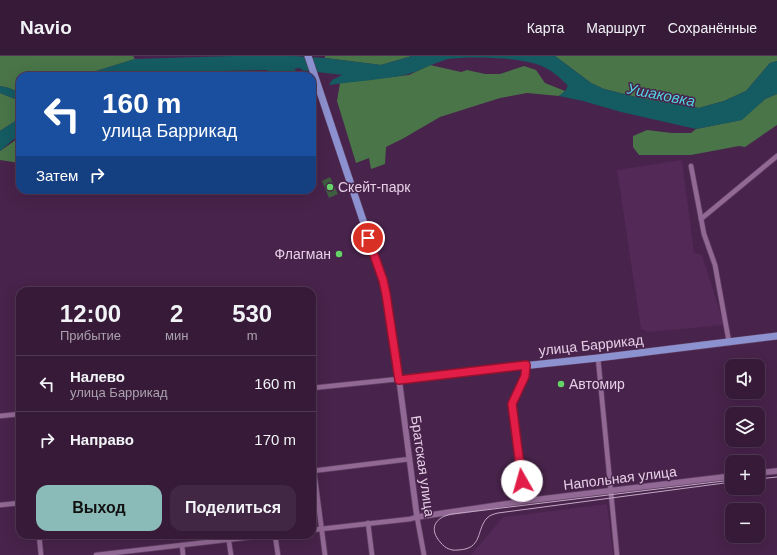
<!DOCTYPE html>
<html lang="ru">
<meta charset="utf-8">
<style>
body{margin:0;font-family:Arial,sans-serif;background:#412743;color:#f1f3f6;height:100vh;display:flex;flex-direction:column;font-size:15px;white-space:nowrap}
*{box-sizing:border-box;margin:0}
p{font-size:13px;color:#aaa1ae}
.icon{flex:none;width:22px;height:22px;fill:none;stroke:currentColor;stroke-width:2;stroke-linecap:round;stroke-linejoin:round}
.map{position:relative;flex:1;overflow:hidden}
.drawer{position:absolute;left:16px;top:231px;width:300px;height:252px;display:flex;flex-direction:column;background:#361a38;border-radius:12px;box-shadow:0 4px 16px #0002,0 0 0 1px #503853}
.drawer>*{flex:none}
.hud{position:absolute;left:16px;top:16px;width:300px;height:122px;border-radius:12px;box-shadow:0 4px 16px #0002,0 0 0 1px #503853;background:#1a4fa0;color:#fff;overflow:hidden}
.controls{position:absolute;left:725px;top:303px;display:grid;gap:8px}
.controls a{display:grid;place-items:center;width:40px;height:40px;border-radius:8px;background:#361a38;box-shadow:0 4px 16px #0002,0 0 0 1px #503853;font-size:20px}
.pin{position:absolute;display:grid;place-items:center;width:34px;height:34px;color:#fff;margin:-17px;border:2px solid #fff;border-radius:50%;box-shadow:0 1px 4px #0007}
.me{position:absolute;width:44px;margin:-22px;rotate:353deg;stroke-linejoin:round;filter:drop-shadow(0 0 3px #0008)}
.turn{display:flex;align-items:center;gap:14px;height:84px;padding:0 20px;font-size:18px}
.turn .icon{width:52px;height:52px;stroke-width:2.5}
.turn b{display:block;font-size:28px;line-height:34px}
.then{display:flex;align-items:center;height:38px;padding:0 20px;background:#0003;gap:8px;font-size:15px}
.eta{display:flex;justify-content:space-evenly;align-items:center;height:68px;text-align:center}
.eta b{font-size:24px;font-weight:700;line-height:28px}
.action{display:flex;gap:8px;margin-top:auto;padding:8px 20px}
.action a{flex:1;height:46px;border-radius:12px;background:#8bbbb9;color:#111;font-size:16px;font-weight:700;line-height:46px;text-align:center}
.action a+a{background:#412743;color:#f1f3f6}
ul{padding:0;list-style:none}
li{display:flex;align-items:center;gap:12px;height:56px;padding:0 20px;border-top:1px solid #503853}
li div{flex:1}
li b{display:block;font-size:15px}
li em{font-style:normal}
header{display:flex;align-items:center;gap:24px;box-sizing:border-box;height:56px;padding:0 20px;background:#361a38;border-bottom:1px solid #503853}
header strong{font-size:19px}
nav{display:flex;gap:22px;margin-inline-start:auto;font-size:14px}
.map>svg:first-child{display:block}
.built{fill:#532957}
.green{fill:#3f5d3f}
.forest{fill:#497549}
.water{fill:#155b62}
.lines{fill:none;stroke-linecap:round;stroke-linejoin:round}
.river{stroke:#155b62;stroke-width:9}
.minor-casing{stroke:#614064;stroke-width:6}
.tertiary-casing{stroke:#614064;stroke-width:7}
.primary-casing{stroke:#614064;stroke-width:8}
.minor{stroke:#926995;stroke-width:4.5}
.tertiary{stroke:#926995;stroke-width:5.5}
.primary{stroke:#8c91cf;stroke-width:7}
.tram{stroke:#c3a9c5;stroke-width:1}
.route-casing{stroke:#92132f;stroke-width:10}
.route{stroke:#e11d48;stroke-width:7}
.poi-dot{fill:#64d467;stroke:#48234b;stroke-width:1.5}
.labels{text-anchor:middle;stroke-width:3;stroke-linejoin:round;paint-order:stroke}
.poi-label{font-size:14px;fill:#e6cfe7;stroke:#48234b;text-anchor:start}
.street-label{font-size:14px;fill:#e6cfe7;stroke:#48234b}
.water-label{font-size:15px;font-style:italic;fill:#53d5e1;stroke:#48234b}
</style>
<header>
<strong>Navio</strong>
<nav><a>Карта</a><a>Маршрут</a><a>Сохранённые</a></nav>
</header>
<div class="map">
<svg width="777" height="499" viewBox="0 0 777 499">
<rect width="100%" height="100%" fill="#48234b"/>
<!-- built -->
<g class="built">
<polygon points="682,104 694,197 702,199 724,269 649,276 641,273 617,114"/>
<polygon points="607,448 613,499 471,499 503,461"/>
</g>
<!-- green -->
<polygon class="green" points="330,121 338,138 329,142 322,125"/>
<!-- forest -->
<g class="forest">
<polygon points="0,0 133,0 135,3 80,20 20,20 20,37 9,32 0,30"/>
<polygon points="325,0 412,0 381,9 325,2"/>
<polygon points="555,0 777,0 777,5 770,7 746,35 724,45 699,52 640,42 604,33 591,27"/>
<polygon points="430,9 461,16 467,14 485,18 500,18 524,10 536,14 545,27 565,35 559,40 527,37 500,42 440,61 404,82 386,91 385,108 371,113 369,102 356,107 337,45 340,27 409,19"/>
<polygon points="0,37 20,45 20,62 0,75"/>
<polygon points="777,38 777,69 745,91 739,90 691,99 639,99 633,91 633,80 647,74 672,77 691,77 696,73 741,64 765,43"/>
<polygon points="20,81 20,107 0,104 0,95"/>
</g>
<!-- water -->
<g class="water">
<path d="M232 0H293L325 2 381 9 412 0H555L591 27 604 33 640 42 699 52 724 45 746 35 770 7 777 5V38L765 43 742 64 696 73 621 56 583 45 559 40 565 35 568 30C560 21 550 13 539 9 519 1 469 0 448 3 433 7 420 15 405 19 380 24 355 25 329 29L332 24 344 18 346 11 316 9 294 13 304 20H279L266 14 223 15H166L134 20H80L135 3Z"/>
<polygon points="0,30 9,32 20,37 20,45 0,37"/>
<polygon points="20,62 20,78 0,95 0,75"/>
</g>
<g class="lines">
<!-- river -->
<polyline class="river" points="304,10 357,16"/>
<defs>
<g id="minor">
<polyline points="691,110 704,178 715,209 729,286"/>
<polyline points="701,163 777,100"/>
<polyline points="598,302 617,499"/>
<polyline points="312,332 399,323"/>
<polyline points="0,360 20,358"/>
<polyline points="312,415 410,403"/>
<polyline points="314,415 325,499"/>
<polyline points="525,445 512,348 525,320 526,309"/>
<polyline points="0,449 20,447"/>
<polyline points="368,467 372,499"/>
<polyline points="312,474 410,463 417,461 424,499"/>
<polyline points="39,479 41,499"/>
<polyline points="228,479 231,499"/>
<polyline points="275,479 278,499"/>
<polyline points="182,489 183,499"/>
<polyline points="96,499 269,479"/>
</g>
<g id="tertiary">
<polyline points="399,323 417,461 525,445 732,420"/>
<polyline points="758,417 777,415"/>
</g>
<polyline id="primary" points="308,0 383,224 399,323 598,302 777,280"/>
</defs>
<!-- minor casing -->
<use href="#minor" class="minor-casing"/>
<!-- tertiary casing -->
<use href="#tertiary" class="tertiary-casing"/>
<!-- primary casing -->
<use href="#primary" class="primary-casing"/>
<!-- minor -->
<use href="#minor" class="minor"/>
<!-- tertiary -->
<use href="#tertiary" class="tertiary"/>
<!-- primary -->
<use href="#primary" class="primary"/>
<!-- tram -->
<g class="tram">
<polyline points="758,423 777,421"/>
<path d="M732 424 452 458C435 461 428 473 441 487 445 492 451 495 458 494 483 493 476 474 487 462 490 459 494 458 498 457L732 426"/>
</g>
</g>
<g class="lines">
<defs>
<polyline id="route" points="368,182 383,224 386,238 399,324 526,309 525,320 512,348 522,425"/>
</defs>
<!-- route casing -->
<use href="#route" class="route-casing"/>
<!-- route -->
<use href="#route" class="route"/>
</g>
<!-- markers -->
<g class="poi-dot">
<circle cx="330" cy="131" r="4"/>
<circle cx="339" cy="198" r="4"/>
<circle cx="561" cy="328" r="4"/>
</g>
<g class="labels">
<!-- poi labels -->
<g class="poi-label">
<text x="338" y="136">Скейт-парк</text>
<text x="331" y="203" text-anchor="end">Флагман</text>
<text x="569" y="333">Автомир</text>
</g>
<!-- street labels -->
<g class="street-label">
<text transform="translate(591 289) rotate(-6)" y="5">улица Баррикад</text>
<text transform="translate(423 410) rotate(82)" y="5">Братская улица</text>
<text transform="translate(620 422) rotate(-7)" y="5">Напольная улица</text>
</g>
<!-- water labels -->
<g class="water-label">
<text transform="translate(661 39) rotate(11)" y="5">Ушаковка</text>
</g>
</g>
</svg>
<div class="controls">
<a><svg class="icon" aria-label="sound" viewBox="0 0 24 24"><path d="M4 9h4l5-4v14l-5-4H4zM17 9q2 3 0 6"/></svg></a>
<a><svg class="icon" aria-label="layers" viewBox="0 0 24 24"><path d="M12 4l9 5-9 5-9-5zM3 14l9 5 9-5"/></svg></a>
<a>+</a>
<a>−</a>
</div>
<div class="pin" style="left:368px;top:182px;background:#d93025"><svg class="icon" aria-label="arrive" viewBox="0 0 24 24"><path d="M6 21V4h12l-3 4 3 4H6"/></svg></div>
<svg class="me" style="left:522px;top:425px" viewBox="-20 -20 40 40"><circle r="19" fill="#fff"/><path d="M0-13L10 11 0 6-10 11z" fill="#e11d48"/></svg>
<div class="hud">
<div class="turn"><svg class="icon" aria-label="left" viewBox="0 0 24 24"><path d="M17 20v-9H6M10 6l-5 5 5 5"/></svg><div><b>160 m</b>улица Баррикад</div></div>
<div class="then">Затем<svg class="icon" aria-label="right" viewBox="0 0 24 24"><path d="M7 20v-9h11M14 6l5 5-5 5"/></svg></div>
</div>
<section class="drawer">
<div class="eta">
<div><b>12:00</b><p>Прибытие</p></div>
<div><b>2</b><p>мин</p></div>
<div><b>530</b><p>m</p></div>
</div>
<ul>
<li><svg class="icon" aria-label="left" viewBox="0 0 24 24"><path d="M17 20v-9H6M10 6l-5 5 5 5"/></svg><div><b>Налево</b><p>улица Баррикад</p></div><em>160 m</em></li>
<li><svg class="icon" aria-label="right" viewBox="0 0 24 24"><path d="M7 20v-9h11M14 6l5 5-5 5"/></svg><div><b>Направо</b></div><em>170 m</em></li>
</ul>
<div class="action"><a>Выход</a><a>Поделиться</a></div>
</section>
</div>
